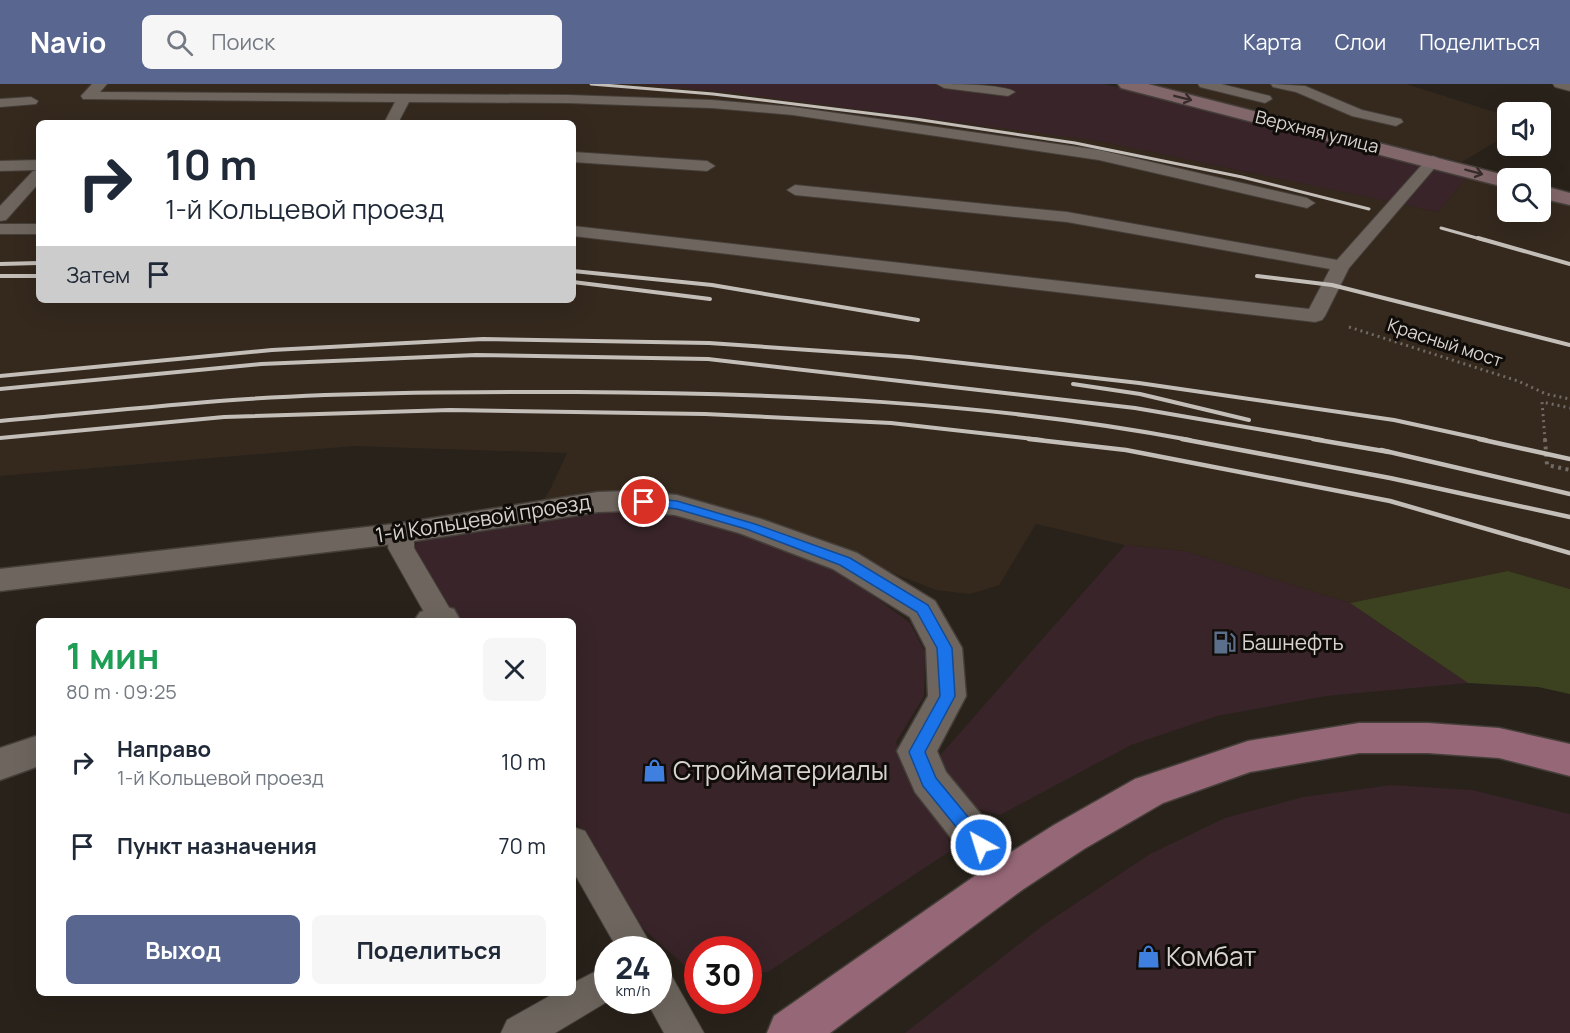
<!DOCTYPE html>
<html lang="ru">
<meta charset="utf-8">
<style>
body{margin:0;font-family:Manrope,sans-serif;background:#f6f6f7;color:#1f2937;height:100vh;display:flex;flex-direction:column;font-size:22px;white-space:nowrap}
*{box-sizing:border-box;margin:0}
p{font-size:20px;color:#747a83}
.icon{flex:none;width:33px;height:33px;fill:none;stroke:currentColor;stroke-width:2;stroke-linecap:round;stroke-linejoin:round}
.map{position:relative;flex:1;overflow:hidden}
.panel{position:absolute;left:36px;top:534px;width:540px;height:378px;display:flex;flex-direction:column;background:#fff;border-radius:9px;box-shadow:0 6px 24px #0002}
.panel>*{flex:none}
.top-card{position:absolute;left:36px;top:36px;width:540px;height:183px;border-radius:9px;box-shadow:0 6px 24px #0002;background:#fff;color:#1f2937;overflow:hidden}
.fabs{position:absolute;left:1497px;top:18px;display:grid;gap:12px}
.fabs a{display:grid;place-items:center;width:54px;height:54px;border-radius:9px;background:#fff;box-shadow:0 6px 24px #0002;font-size:30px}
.speed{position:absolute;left:594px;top:852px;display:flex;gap:12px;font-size:30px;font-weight:700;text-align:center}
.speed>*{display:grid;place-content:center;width:78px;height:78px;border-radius:50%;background:#fff;box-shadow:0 6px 24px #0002;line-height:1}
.speed small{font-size:15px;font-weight:400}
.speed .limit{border:9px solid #d22;background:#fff;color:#111}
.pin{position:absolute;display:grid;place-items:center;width:51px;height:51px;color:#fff;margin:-26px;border:3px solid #fff;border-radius:50%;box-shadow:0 2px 6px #0007}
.me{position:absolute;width:66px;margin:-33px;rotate:321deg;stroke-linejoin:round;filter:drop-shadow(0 0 4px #0008)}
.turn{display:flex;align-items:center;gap:21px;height:126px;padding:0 30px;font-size:27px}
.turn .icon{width:78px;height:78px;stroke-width:2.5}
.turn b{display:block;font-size:42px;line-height:51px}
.then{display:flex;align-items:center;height:57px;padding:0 30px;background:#0003;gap:12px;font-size:22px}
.round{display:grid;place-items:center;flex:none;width:63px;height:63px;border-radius:9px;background:#f6f6f7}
.head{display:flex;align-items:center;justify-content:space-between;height:102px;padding:0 30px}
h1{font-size:36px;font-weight:700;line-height:45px;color:#1e9e55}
.button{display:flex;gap:12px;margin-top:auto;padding:12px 30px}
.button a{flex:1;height:69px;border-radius:9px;background:#596790;color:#fff;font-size:24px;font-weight:700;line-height:69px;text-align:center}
.button a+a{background:#f6f6f7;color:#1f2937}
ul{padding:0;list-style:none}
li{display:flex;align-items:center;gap:18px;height:84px;padding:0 30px}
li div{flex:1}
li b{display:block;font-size:22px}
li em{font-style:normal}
header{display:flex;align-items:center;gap:36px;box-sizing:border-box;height:84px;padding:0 30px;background:#596790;color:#fff}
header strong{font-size:28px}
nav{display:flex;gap:33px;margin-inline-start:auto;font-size:21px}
.search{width:420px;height:54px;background:#f6f6f7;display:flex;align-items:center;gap:15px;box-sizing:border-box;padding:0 21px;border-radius:9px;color:#747a83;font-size:22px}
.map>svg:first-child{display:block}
.commercial{fill:#382429}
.built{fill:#35291e;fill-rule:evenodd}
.green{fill:#3c4220}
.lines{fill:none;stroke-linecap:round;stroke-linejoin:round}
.lane-casing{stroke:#453f3a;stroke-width:2}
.street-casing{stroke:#453f3a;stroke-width:3}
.secondary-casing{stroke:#453f3a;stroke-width:3}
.primary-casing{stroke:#453f3a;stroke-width:3}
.path-far1{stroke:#716b65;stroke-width:3;stroke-dasharray:2 4;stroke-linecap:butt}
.path{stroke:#716b65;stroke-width:4;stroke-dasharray:3 4.5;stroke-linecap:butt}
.lane{fill:#6e665e;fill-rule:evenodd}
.street{fill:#6e665e;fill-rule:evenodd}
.secondary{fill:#82676a;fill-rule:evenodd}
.primary{fill:#966776;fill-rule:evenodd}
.rail-far2{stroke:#c4beb9;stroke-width:3}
.rail-far1{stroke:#c4beb9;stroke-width:4}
.rail{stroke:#c4beb9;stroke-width:4.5}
.oneway{stroke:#372c2b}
.route{fill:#1a73e8;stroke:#114b97;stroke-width:1.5}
.labels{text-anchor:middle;stroke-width:6;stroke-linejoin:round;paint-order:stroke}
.far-street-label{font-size:18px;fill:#d8d3ce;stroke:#0f0c09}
.street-label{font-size:21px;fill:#d8d3ce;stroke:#0f0c09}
.poi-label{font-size:21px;fill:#d8d3ce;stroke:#0f0c09;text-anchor:start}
.near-poi-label{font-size:26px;fill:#d8d3ce;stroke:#0f0c09;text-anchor:start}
</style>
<header>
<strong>Navio</strong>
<div class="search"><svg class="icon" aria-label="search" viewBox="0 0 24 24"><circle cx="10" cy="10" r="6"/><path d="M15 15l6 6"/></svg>Поиск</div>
<nav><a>Карта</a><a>Слои</a><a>Поделиться</a></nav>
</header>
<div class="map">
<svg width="1570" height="949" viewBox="0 0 1570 949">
<rect width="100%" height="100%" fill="#29221b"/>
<!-- commercial -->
<g class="commercial">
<polygon points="636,0 1105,0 1468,92 1438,128 1098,57"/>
<polygon points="598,422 674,427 746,450 836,484 910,539 925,568 924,612 896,658 915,707 947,742 950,767 768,888 749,888 748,866 698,866 697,888 692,888 638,840 573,733 573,537 453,537 414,472 415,461 425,452"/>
<polygon points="1125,461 1185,467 1350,519 1468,599 1326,612 1217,632 1131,661 1000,731 970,723 936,676"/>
<polygon points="1392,701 1472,706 1570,730 1570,949 905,949 1045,840 1150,770 1225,734 1303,713"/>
</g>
<!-- built -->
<g class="built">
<path d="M0 0H636L726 8 1099 57 1438 128 1468 92 1507 104 1508 128H1540L1541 113 1570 122V505L1508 487 1350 519 1185 467 1125 461 1036 440 999 501 970 510 936 506 847 471 753 431 678 414 539 423 551 404 567 369 354 362 0 392ZM39 39H573V216H39Z"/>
<polygon points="1145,0 1406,0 1507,32 1507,51 1462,78"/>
</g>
<!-- green -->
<polygon class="green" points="1508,487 1570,505 1570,610 1538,603 1468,599 1350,519"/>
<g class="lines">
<defs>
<g id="lane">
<polygon points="92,0 107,0 100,8 568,11 712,16 793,23 1099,66 1307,114 1315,119 1307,124 1099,76 793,31 712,24 568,19 409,18 398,39 384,39 395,18 83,15 81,12"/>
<path d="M937 0C955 0 1003 0 1015 8L1008 12 944 4Z"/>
<polygon points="1198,0 1221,0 1270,12 1272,15 1265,19 1200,3"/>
<polygon points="1271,0 1305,2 1362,26 1401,35 1403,38 1396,42 1352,32 1296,8 1273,3"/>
<polygon points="1553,0 1570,0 1570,7 1555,3"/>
<polygon points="31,13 38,17 36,20 0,23 0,15"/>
<polygon points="573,68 707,77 715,82 707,87 573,78"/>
<polygon points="1433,72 1438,74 1441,77 1438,80 1349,184 1325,232 1322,236 1315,238 573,152 573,142 1309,225 1330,185 1067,138 795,111 787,106 795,101 1067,128 1337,176 1428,74"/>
<polygon points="39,76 39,99 6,136 0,137 0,122 33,87 37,86 0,87 0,77"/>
<rect x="0" y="140" width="39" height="10"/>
<polygon points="402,441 411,443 414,449 414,464 457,537 429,537 388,464 390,449 393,443"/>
<polygon points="573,743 585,747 654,866 618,866 573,787"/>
<polygon points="608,881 608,916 610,916 555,949 501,949 507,936 555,909 573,909 573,899"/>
<polygon points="658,886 671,891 704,949 664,949 646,916 658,916"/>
</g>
<g id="street">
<polygon points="628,407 677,411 761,435 857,469 935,517 962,564 966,612 937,667 946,688 1022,780 1029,793 1022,806 1007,812 992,806 915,708 897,667 928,612 926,564 910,533 833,485 739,449 675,431 628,427 598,428 402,459 0,507 0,485 402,439 598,408"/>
<polygon points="442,522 454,525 459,534 458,537 414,537 420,528"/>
<polygon points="39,651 39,682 0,696 0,664"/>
</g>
<g id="secondary">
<polygon points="1118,0 1148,0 1516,94 1508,94 1508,104 1121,4"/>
<polygon points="1540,101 1570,109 1570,121 1540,114"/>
</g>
<polygon id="primary" points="1359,639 1428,639 1499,644 1570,660 1570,692 1499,674 1428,669 1359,669 1250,688 1163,719 1084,765 1022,806 830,949 767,949 774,932 992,780 1054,741 1135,695 1248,657"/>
</defs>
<!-- lane casing -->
<use href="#lane" class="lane-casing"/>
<!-- street casing -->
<use href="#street" class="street-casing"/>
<!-- secondary casing -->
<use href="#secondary" class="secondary-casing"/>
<!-- primary casing -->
<use href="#primary" class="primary-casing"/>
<!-- path-far1 -->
<g class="path-far1">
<polyline points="1349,243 1518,297 1546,310 1570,315"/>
<polyline points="1545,356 1542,318 1570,324"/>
</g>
<!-- path -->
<polyline class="path" points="1545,355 1547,381 1570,386"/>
<!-- lane -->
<use href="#lane" class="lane"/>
<!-- street -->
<use href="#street" class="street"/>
<!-- secondary -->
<use href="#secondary" class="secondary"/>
<!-- primary -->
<use href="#primary" class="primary"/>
<!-- rail-far2 -->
<g class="rail-far2">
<polyline points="591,0 713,10 915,35 1075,59 1242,93 1369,125"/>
<polyline points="1441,144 1484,156"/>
</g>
<!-- rail-far1 -->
<g class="rail-far1">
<polyline points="1478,154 1570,180"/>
<polyline points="0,180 39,179"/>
<polyline points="573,187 712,201 918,236"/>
<polyline points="0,192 39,192"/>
<polyline points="1257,192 1332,201 1570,261"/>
<polyline points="573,198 710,215"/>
<polyline points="0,292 272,266 483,255 709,259 910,273 1139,299 1394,336 1486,356"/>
<polyline points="1073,300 1140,310 1249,336"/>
<polyline points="0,305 261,280 476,271 708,275 1135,324 1322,356"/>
<path d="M0 337C78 330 155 322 233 316 346 308 461 308 575 308 780 309 988 318 1190 356"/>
<polyline points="0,354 224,333 450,326 705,330 891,339 1042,356"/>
</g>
<!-- rail -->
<g class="rail">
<polyline points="1029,355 1126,366 1390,417 1570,469"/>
<polyline points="1182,355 1390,394 1570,433"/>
<polyline points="1313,355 1389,368"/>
<polyline points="1479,355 1570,375"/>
<polyline points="1381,366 1570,410"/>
</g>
</g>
<!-- one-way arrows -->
<defs><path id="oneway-shaft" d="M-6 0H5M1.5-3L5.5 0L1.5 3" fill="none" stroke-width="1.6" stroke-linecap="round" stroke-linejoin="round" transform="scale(1.5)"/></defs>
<g class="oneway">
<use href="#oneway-shaft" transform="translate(1183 14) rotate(14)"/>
<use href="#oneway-shaft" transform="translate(1474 88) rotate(15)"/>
</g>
<!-- route -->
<polygon class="route" points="644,414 677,417 755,440 850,474 928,521 952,564 955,612 925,668 936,694 987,756 990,761 987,766 981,768 975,766 923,702 909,668 940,612 937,564 917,528 840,481 746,445 677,425 640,421 638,418"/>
<!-- icons -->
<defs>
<symbol id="fuel-bare" viewBox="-9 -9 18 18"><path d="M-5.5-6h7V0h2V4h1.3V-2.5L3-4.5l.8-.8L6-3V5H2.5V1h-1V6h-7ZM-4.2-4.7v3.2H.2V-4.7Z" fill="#5c6f8a" stroke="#0f0c09" stroke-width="2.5" paint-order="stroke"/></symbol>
<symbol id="shop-bare" viewBox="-9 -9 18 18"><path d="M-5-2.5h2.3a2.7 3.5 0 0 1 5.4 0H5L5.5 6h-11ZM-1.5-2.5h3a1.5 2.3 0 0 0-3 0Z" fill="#3f7fe0" stroke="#0f0c09" stroke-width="2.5" paint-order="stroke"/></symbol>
</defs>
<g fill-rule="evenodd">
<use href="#fuel-bare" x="1208" y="542" width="33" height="33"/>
<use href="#shop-bare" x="638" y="670" width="33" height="33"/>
<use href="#shop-bare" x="1132" y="856" width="33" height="33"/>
</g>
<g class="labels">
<!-- far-street labels -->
<g class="far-street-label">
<text transform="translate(1317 48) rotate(14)" y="6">Верхняя улица</text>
<text transform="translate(1445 259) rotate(18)" y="6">Красный мост</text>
</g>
<!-- street labels -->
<g class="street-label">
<text transform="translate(483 435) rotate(-9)" y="7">1-й Кольцевой проезд</text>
</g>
<!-- poi labels -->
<g class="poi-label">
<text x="1242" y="566">Башнефть</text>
</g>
<!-- near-poi labels -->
<g class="near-poi-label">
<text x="673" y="696">Стройматериалы</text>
<text x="1166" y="882">Комбат</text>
</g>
</g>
</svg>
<div class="fabs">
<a><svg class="icon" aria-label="sound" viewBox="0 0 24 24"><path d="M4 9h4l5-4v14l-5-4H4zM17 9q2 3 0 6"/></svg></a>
<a><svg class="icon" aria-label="search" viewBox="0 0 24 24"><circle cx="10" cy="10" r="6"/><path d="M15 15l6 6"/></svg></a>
</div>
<div class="speed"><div>24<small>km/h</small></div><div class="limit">30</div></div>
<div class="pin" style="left:644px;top:418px;background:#d93025"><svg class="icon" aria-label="arrive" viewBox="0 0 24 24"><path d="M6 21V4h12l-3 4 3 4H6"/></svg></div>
<svg class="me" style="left:981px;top:761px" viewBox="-20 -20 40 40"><circle r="17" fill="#1a73e8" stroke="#fff" stroke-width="3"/><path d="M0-11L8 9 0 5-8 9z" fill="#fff"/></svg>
<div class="top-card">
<div class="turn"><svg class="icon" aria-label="right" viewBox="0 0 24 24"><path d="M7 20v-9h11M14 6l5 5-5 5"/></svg><div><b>10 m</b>1-й Кольцевой проезд</div></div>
<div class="then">Затем<svg class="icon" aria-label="arrive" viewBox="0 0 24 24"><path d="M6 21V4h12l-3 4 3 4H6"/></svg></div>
</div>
<section class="panel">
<div class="head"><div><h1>1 мин</h1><p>80 m · 09:25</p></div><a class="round"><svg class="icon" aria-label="close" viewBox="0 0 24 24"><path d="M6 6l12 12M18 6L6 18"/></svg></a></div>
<ul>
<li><svg class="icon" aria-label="right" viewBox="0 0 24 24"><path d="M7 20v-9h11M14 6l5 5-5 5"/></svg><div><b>Направо</b><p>1-й Кольцевой проезд</p></div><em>10 m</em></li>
<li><svg class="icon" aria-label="arrive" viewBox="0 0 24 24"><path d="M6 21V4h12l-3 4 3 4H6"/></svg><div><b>Пункт назначения</b></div><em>70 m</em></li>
</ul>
<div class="button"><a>Выход</a><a>Поделиться</a></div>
</section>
</div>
